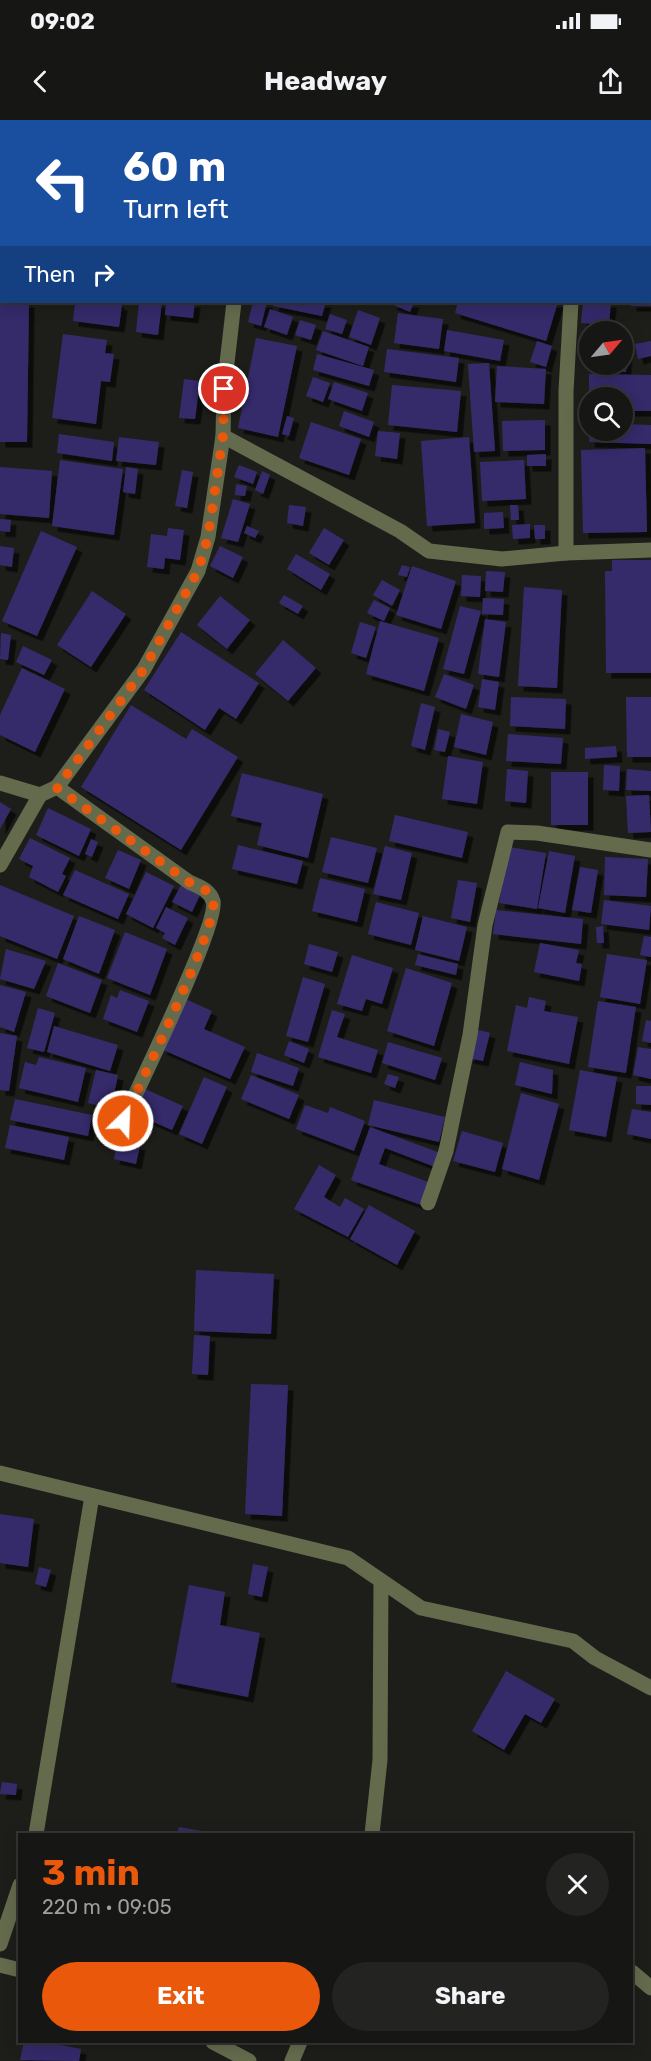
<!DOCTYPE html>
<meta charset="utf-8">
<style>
body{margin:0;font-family:Rubik,sans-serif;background:#232322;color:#f1f3f6;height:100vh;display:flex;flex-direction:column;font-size:22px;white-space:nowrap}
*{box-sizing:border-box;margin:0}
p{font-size:20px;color:#9e9fa0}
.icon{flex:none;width:33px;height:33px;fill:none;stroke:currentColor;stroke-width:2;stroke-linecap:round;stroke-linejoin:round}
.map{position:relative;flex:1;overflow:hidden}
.panel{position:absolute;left:18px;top:1713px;width:615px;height:210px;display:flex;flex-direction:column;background:#161614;border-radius:0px;box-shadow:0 3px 15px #0003,0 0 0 2px #353534}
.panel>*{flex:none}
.top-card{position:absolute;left:0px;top:0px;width:651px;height:183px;box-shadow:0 3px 15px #0003,0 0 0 2px #353534;background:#1a4fa0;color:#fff;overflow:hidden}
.needle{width:39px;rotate:61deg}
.fabs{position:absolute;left:579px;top:201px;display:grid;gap:12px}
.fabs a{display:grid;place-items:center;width:54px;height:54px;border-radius:50%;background:#161614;box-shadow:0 3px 15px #0003,0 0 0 2px #353534;font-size:30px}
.pin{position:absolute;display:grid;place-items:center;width:51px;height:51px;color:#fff;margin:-26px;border:3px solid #fff;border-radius:50%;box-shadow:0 2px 6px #0007}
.me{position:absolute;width:66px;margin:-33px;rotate:24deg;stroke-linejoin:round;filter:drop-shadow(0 0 4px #0008)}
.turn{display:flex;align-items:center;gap:21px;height:126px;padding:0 24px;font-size:27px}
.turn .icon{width:78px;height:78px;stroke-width:2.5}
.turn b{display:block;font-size:42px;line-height:51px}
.then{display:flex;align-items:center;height:57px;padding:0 24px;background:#0003;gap:12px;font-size:22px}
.round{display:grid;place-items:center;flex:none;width:63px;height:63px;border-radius:32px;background:#232322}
.overview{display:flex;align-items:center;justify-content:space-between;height:102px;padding:0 24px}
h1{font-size:36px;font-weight:700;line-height:45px;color:#ea580c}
.cta{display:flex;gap:12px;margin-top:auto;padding:12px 24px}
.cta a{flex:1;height:69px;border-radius:36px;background:#ea580c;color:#fff;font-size:24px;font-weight:700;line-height:69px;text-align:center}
.cta a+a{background:#232322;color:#f1f3f6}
.status{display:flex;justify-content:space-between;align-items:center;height:42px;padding:0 30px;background:#161614;direction:ltr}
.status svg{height:16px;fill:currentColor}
header{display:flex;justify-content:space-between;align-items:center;height:78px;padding:0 24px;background:#161614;font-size:27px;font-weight:700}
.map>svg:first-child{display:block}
.building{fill:#362c6a;filter:url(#shadow)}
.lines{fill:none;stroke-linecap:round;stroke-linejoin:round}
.minor{stroke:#646b4d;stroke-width:15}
.route{stroke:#ea580c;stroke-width:10;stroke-dasharray:0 18}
</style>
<div class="status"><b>09:02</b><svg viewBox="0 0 49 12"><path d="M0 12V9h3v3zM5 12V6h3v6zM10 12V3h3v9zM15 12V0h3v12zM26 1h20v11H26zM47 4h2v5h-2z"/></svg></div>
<header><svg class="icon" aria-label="back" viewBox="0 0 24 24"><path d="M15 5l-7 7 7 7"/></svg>Headway<svg class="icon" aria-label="share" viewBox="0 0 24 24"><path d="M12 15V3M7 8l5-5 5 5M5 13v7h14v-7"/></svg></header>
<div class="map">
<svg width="651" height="1941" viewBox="0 0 651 1941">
<defs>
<filter id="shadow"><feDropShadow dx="5.5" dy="5.5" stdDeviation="0" flood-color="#0009"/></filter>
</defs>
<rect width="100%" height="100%" fill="#1d1e1a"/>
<!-- building -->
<g class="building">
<polygon points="0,182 29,182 27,322 0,322"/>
<polygon points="75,182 119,182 119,185 122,185 119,207 73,201"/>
<polygon points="139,182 162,182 158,215 136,212"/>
<polygon points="166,182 195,182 193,198 165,195"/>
<polygon points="253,182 267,182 261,206 248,202"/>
<polygon points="274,182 326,182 322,196 273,186"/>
<polygon points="392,182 414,182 410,192 391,184"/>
<polygon points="458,182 558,182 546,221 455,193"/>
<polygon points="583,182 611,182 609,205 581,203"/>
<rect x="631" y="182" width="20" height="4"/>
<polygon points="270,189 293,197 287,215 264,207"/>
<polygon points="358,190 380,198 371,225 349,217"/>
<polygon points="398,193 443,199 439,229 394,223"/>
<polygon points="330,194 347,200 342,214 325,209"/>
<polygon points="300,200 316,205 311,220 295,215"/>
<polygon points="447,210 504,220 500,241 444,231"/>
<polygon points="323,211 369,227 363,246 316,230"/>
<polygon points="63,214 107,220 105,233 114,234 110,262 101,261 96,304 52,298"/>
<polygon points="622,217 627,217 626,252 596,251 596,244 622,244"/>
<polygon points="256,218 297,226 278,317 238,308"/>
<polygon points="537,221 552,226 546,247 530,242"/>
<polygon points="651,221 651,236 638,239 635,224"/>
<polygon points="387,229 459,238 456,262 384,252"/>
<polygon points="317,234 374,250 369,266 313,250"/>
<polygon points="489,243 495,331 474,332 468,244"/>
<polygon points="497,246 546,249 544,284 495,282"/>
<polygon points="589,254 651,255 651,291 622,291 622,278 589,278"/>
<polygon points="313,257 330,263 323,282 306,276"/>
<polygon points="184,259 200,261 195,299 179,298"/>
<polygon points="334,262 368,273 362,291 328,279"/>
<polygon points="392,265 461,271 457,312 388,305"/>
<polygon points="344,291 374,302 369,317 339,306"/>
<polygon points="287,296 294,298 289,316 282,314"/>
<polygon points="545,300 545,330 503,331 502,301"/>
<polygon points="311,302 361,319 349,355 299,338"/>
<polygon points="622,304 651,305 651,324 589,322 590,310 622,310"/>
<polygon points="378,311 400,313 397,339 375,336"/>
<polygon points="59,314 114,322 112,341 57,333"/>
<polygon points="119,317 159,322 156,345 116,341"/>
<polygon points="469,317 475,403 427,406 421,321"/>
<polygon points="645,328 647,412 583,413 581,330"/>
<polygon points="546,334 546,346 527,346 527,335"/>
<polygon points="60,340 123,349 114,415 52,406"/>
<polygon points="524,340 526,379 482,381 480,342"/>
<polygon points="239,345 257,352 253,364 234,357"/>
<polygon points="0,347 52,351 49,398 0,394"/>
<polygon points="126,347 138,349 135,374 123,372"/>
<polygon points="182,350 193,352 187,388 175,386"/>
<polygon points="262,351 270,355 263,374 255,370"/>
<polygon points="236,364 247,366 245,376 235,375"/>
<polygon points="233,379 250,384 238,422 221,418"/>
<polygon points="289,385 306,387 303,406 287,403"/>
<polygon points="510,385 518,385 519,400 511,400"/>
<polygon points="503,392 504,408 484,409 484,393"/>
<polygon points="0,399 11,400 10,412 0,411"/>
<polygon points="530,404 530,418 513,419 512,405"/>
<polygon points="534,405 545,405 545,419 535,419"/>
<polygon points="247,406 259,411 255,418 244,413"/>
<polygon points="168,408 184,410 180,440 165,438 164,449 147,447 151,414 167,416"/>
<polygon points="324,408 344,420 329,445 309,433"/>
<polygon points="41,411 77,427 37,516 2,501"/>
<polygon points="0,426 14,428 12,447 0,445"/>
<polygon points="220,426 243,437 233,458 210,446"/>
<polygon points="296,434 330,454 321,470 287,449"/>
<polygon points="612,440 651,440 651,553 606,553 605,451 612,451"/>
<polygon points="402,445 410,447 407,457 398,455"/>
<polygon points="412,446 456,461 441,509 396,495"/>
<polygon points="486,451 505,452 503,472 485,471"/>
<polygon points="462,455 481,456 480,477 461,476"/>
<polygon points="382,460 400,470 392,486 373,475"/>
<polygon points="524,467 562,470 557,568 518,566"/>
<polygon points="92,471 126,494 91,547 57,525"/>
<polygon points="284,475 303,486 298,494 279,483"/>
<polygon points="220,476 250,500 227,529 197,505"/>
<polygon points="483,478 504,479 503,495 482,494"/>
<polygon points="374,480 390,488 384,501 367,493"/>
<polygon points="460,486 481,491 464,554 443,549"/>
<polygon points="485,499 506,502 499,557 478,554"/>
<polygon points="380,501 439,518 424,571 366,554"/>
<polygon points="360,502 376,507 366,538 351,533"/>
<polygon points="181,512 259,563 236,599 219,588 205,610 144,570"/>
<polygon points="1,513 11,515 8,540 0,539"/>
<polygon points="283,520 316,548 288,581 255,554"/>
<polygon points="23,526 52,540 44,555 16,542"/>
<polygon points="22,548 65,569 35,632 0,615 0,595"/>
<polygon points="444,554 474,565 466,589 435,577"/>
<polygon points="482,559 499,562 495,590 478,587"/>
<polygon points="511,577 566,579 565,609 510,606"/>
<polygon points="626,577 651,577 651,637 627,637"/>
<polygon points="421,583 435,587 425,630 411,626"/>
<polygon points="131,585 186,619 192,609 238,637 181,730 81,667"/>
<polygon points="461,594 493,602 486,635 454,627"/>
<polygon points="438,609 450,612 445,632 434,630"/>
<polygon points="508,614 563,618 561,644 506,641"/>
<polygon points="616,626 617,637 585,639 585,628"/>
<polygon points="448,636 483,642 477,684 442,679"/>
<polygon points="604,645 620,646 619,671 603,670"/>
<polygon points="507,649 528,651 526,683 505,681"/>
<polygon points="627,649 651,651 651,671 626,670"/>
<rect x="551" y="652" width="37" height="53"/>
<polygon points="242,653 323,674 308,738 257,725 262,703 231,696"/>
<polygon points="649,675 651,712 628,713 626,676"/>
<polygon points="0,682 11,689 0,709"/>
<polygon points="48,688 91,709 79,736 36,715"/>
<polygon points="395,695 468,712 462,738 389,721"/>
<polygon points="331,717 377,728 368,763 322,752"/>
<polygon points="30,718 70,738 62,754 66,756 58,772 29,757 33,746 19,739"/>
<polygon points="91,719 98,722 92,737 85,734"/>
<polygon points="238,725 303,741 297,764 232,749"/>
<polygon points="385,726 412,733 401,780 373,774"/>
<polygon points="509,727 546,733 537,789 499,783"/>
<polygon points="118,730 141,740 129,769 105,758"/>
<polygon points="549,731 575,736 565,793 538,788"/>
<polygon points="605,737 648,739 646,777 604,775"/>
<polygon points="580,747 598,750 591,793 572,790"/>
<polygon points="75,750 129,774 118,799 63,775"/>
<polygon points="146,752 174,766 153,808 126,794"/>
<polygon points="320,758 365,769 357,802 312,791"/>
<polygon points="458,760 477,763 470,802 451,798"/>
<polygon points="0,765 74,796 57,839 0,816"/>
<polygon points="181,765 200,775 192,792 172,782"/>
<polygon points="604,780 651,786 649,810 601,804"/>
<polygon points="376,782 419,793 411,825 368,814"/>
<polygon points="166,787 188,798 175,825 162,818 165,813 156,808"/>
<polygon points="496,790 583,799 581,824 493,814"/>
<polygon points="79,796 115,810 99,854 63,839"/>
<polygon points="423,796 467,807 459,841 415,830"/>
<polygon points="603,806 604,823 597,823 596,807"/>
<polygon points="125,812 167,829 150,875 107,858"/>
<polygon points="644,816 651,817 651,837 640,835"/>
<polygon points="540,823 579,830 576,843 582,844 579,861 534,852"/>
<polygon points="309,824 338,832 332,852 304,844"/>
<polygon points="6,829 46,841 34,869 0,859"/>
<polygon points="418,834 458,844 456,855 415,845"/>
<polygon points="607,834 647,840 640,884 600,877"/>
<polygon points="352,835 393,848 382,884 366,879 362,891 337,884"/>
<polygon points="58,843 102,860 90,893 46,876"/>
<polygon points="406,848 452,863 434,926 387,911"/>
<polygon points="303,857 325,864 308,922 286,916"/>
<polygon points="0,865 26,872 14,912 0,907"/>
<polygon points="120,870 149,881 137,912 103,899 111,875 117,878"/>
<polygon points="529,877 546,881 544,891 578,897 569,944 507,931 516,885 527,888"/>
<polygon points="183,878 212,891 204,909 245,927 230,959 161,929"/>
<polygon points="598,881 636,887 626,953 588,947"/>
<polygon points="38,888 55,893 44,932 27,928"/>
<polygon points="332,890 345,894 337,917 378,930 371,953 318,937"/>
<polygon points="646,900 651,901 651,923 642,921"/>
<polygon points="54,906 118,925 110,951 47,932"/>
<polygon points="475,909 490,913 483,941 468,938"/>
<polygon points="0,913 17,916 9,971 0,970"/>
<polygon points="289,921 309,929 304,943 284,935"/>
<polygon points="388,922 442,938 435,960 382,943"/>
<polygon points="638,927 651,929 651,959 633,955"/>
<polygon points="257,933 299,948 293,966 251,952"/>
<polygon points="39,937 86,948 78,982 19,968 25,942 36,945"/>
<polygon points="520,942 553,950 552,974 515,965"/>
<polygon points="96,950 118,955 111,989 88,983"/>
<polygon points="580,950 617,957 606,1017 569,1010"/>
<polygon points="388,954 399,957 395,968 384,964"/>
<polygon points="251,955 299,975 289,999 241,979"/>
<polygon points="204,957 227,967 202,1024 179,1014"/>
<polygon points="636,966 651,966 651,985 636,984"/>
<polygon points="145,969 183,986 172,1010 135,994"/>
<polygon points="521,973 559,984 539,1060 502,1049"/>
<polygon points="15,979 92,995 88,1016 10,1000"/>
<polygon points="374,980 445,997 439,1022 368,1005"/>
<polygon points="305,985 328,993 330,987 365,1001 354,1031 296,1009"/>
<polygon points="632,989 651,992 651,1019 627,1014"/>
<polygon points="10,1005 69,1017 64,1040 5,1028"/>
<polygon points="370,1007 443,1034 438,1048 385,1028 379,1044 431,1063 424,1086 351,1060"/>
<polygon points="462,1011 503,1023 495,1052 453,1041"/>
<polygon points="118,1019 140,1025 136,1044 114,1039"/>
<polygon points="319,1045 336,1055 324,1077 340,1087 345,1078 364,1089 348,1117 294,1089"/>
<polygon points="369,1085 415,1111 397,1145 350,1119"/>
<polygon points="196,1150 274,1154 271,1214 194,1211"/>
<polygon points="194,1215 210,1216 208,1255 192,1254"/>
<polygon points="251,1264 288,1265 282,1396 245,1394"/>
<polygon points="0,1394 34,1399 28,1447 0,1443"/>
<polygon points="253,1444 268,1447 262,1477 248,1474"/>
<polygon points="39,1447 51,1450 46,1467 35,1464"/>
<polygon points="189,1465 225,1472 220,1505 260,1513 248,1577 171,1562"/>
<polygon points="506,1551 555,1579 541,1603 525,1594 504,1630 472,1611"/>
<polygon points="2,1662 17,1664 16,1675 0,1674"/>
<polygon points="179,1707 214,1713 213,1714 177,1714"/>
<polygon points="24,1922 46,1922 81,1929 79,1941 20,1940"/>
</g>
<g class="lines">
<!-- minor -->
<g class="minor">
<polyline points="252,2 252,0"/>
<polyline points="650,128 651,128"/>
<polyline points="223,316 400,411 429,431 502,439 566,433 651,430"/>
<polyline points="566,433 566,271 571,182"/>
<polyline points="0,663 40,675"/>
<path d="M57 667 189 762C199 767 209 769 213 781 220 801 137 970 123 1001"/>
<polyline points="0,745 40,675 57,667 144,549 198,451 208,417 223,316 224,269 234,182"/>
<polyline points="428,1083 446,1031 470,915 485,805 508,712 537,713 651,730"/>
<polyline points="0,1353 348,1438 421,1488 573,1521 595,1538 651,1568"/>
<polyline points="36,1714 92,1376"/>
<polyline points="372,1714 380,1640 381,1461"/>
<polyline points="0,1824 20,1765"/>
<polyline points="0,1845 20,1850"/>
<polyline points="632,1852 651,1868"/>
<polyline points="213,1922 249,1941"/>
<polyline points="292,1941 300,1922"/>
</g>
</g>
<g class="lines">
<!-- route -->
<path class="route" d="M123 1001C137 970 220 802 213 781 209 769 199 767 189 762L57 668 144 549 198 451 208 417 223 316 224 269"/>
</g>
</svg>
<div class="fabs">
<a><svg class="needle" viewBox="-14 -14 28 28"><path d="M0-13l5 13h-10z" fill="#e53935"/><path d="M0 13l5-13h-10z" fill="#9e9fa0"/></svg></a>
<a><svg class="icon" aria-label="search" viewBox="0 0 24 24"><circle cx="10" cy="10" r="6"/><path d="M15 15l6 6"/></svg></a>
</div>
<div class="pin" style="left:224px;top:269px;background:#d93025"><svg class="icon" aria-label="arrive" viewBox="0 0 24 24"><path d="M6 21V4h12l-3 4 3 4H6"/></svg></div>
<svg class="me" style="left:123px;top:1001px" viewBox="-20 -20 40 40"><circle r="17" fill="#ea580c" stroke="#fff" stroke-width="3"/><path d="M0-11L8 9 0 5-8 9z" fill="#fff"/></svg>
<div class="top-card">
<div class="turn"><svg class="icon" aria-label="left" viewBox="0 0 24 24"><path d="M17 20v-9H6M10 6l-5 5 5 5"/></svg><div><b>60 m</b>Turn left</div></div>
<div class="then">Then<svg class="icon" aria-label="right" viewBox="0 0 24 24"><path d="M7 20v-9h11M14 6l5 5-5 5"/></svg></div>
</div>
<section class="panel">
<div class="overview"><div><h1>3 min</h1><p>220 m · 09:05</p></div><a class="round"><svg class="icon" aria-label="close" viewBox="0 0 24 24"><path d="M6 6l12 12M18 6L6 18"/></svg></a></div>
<div class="cta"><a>Exit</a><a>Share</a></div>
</section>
</div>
